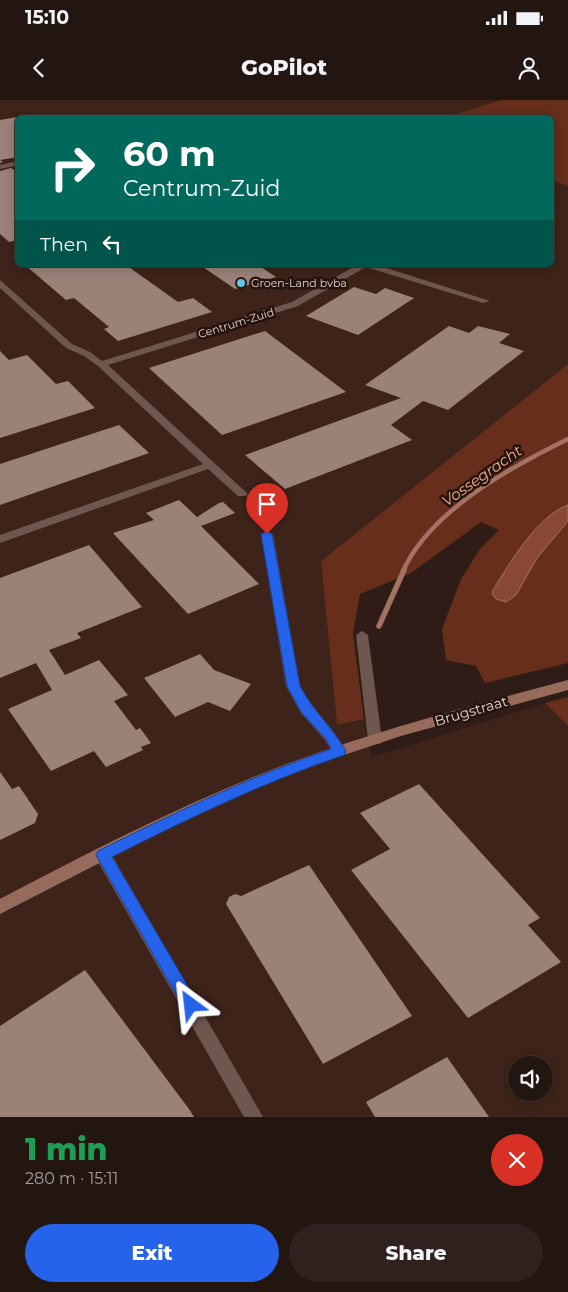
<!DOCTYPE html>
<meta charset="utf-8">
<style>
body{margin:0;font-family:Montserrat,sans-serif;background:#2f221e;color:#f1f3f6;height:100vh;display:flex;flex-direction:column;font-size:19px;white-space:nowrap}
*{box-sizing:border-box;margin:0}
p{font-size:16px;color:#a39f9f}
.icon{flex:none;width:28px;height:28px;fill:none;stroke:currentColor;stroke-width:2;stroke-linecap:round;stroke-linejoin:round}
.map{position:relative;height:1017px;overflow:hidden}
.drawer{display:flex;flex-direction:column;background:#231510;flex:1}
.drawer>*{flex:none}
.hud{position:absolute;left:15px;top:15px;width:539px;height:152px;border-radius:8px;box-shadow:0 2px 12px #0003,0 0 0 1px #403430;background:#00695c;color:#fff;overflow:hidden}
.buttons{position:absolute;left:508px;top:956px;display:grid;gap:10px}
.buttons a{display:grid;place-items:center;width:45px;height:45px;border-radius:50%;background:#231510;box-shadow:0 2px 12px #0003,0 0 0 1px #403430;font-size:25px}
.pin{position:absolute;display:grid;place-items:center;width:42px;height:42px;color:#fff;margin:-51px -21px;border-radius:50% 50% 50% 0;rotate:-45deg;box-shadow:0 0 5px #0007}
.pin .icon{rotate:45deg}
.me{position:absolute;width:55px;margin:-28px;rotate:330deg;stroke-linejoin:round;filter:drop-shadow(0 0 4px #0008)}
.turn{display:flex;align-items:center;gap:18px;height:105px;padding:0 25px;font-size:22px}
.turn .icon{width:65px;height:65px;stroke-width:2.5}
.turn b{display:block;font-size:35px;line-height:42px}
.then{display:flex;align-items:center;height:48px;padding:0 25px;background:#0003;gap:10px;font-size:19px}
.round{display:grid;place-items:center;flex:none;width:52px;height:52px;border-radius:26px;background:#2f221e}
.head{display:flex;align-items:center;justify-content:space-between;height:85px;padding:0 25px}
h1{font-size:30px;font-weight:800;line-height:38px;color:#1e9e55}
.primary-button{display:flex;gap:10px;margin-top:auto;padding:10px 25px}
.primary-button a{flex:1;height:58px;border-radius:30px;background:#2563eb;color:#fff;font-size:20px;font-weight:800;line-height:58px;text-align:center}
.primary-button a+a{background:#2f221e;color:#f1f3f6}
.status{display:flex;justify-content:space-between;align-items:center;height:35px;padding:0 25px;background:#231510;direction:ltr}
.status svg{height:14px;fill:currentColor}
header{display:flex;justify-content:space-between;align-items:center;height:65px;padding:0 25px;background:#231510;font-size:22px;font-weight:800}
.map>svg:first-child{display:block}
.built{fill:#3d231a;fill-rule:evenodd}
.green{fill:#662e1b}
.water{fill:#884833;stroke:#a37262}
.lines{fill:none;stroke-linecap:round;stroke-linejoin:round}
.stream-far1{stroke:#a37262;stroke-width:4.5}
.stream{stroke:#a37262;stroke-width:5.5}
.building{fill:#9a8279}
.street{fill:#6e574f;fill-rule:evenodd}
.secondary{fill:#976b5c;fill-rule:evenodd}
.route{fill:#2563eb;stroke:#184099}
.poi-dot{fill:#5bc8e6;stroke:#25130d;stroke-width:2}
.labels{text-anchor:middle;stroke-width:5;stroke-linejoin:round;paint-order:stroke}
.far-poi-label{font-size:11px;fill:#e2d5d0;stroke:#25130d;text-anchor:start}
.far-street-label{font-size:11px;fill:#e2d5d0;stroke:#25130d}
.street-label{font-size:14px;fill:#e2d5d0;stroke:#25130d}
.water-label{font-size:15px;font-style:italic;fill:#faad93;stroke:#25130d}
</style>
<div class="status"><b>15:10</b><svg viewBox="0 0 49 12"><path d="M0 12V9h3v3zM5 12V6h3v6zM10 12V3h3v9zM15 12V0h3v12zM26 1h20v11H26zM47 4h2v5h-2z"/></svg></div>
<header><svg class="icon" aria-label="back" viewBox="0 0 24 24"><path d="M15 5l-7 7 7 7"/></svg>GoPilot<svg class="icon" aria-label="person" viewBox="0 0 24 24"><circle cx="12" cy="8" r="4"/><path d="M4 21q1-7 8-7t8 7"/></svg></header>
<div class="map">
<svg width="568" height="1017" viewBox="0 0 568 1017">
<rect width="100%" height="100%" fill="#2f1c16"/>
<!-- built -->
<path class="built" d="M0 0H501L447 18H18V165H551V80L568 86V264L321 461 337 625 364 619 372 657 545 603 568 626V1017H0ZM516 965H544V992H516Z"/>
<!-- green -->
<g class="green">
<polygon points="501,0 568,0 568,86 551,80 551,18 447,17"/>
<polygon points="568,264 568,563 485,583 476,566 446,560 442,529 461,479 480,449 499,430 481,422 411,473 360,494 353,533 364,619 337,625 321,461"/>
<polygon points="568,597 568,626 545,603"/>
</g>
<!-- water -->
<path class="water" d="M568 405V421L537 458 516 495 506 502 496 499 492 494 493 490C510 463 537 416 568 405Z"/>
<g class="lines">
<!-- stream-far1 -->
<path class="stream-far1" d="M403 471C430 411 511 367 568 339"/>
<!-- stream -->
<polyline class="stream" points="379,526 404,470"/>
</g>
<!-- building -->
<g class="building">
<polygon points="18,17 18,57 0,60 3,62 0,63 0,20"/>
<polygon points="11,68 18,73 18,140 9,142 0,134 0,71"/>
<polygon points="25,165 126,165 178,202 193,198 212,212 118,241 104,229 109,227 74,198 66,200"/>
<polygon points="200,165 258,165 276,177 235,189"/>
<polygon points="354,187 376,194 385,188 414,198 358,235 306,216"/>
<polygon points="449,226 469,233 478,226 510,234 499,243 524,251 448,310 423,301 391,325 412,340 285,389 245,355 401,298 365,285"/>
<polygon points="265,231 346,292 222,335 149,268"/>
<polygon points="0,251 9,260 27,255 56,284 68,281 95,308 0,338"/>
<polygon points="119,325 149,353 0,405 0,364"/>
<polygon points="179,400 197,417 219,403 223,402 235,413 201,426 259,484 188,514 113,433 154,420 146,413"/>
<polygon points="89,445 142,507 77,533 81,538 49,550 65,575 99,560 128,595 114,601 136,630 140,628 151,643 141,647 143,650 106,667 94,651 51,671 8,609 52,590 36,563 0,578 0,478"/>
<polygon points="200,554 214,570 251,584 230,611 208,602 175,617 144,578"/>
<polygon points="0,672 12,689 19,686 38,714 35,723 0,740"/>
<polygon points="419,684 540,818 528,825 561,862 468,918 351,770 390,749 360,713"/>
<polygon points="309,765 412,916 323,964 226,804 229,797 235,794 241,796"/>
<polygon points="85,870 189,1009 194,1017 0,1017 0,926"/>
<polygon points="447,957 489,1017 375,1017 366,1002"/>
</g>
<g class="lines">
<!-- street -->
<g class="street">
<polygon points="18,61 18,65 0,69 0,65"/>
<polygon points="357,165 377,165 490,201 483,203 366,167 298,206 108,265 248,394 246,396 238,396 208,369 0,443 0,435 203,364 98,266 84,256 66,248 0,188 0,180 72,244 90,252 102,261 292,202"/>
<path d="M267 430 273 434 300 586C313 610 333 627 346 651L344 655 339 656 334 655 325 640 301 613 286 586 261 434Z"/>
<polygon points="362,531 368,535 382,640 380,644 370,644 368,640 356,535"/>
<polygon points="103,749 109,750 263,1017 244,1017 97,760 95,755 97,750"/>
</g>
<!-- secondary -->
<path class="secondary" d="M568 580V590L401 636 335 658 264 685 152 736 0 814V799C95 749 191 700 292 662 382 629 475 605 568 580Z"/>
</g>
<!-- route -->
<path class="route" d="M267 431 272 434 300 586C313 611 332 627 346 651L344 655C264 682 187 719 112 757L196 900 199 905 196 910 191 912 185 910 96 755 98 751C174 713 251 676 331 649L326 639 301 612 287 586 261 434Z"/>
<!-- markers -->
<circle class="poi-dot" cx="241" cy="183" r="5"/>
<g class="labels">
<!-- far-poi labels -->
<g class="far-poi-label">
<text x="251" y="187">Groen-Land bvba</text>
</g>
<!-- far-street labels -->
<g class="far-street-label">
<text transform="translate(236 223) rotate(-17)" y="4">Centrum-Zuid</text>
</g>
<!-- street labels -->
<g class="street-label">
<text transform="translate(471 611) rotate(-16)" y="5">Brugstraat</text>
</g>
<!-- water labels -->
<g class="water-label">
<text transform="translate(482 376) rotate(-35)" y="5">Vossegracht</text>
</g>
</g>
</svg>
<div class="buttons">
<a><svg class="icon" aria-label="sound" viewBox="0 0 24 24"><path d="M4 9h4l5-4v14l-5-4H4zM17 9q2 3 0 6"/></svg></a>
</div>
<div class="pin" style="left:267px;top:434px;background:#d93025"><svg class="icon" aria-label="arrive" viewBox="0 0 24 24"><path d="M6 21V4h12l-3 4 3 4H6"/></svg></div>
<svg class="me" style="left:191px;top:905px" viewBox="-20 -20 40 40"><path d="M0-17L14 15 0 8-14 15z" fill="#2563eb" stroke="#fff" stroke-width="4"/></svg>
<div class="hud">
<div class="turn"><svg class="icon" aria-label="right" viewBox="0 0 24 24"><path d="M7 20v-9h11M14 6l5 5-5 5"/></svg><div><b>60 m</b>Centrum-Zuid</div></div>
<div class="then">Then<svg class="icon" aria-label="left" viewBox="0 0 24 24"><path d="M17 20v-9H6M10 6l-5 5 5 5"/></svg></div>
</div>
</div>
<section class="drawer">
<div class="head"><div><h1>1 min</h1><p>280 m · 15:11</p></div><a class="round" style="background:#d93025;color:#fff"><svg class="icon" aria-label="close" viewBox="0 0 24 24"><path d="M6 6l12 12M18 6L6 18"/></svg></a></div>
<div class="primary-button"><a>Exit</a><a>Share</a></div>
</section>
